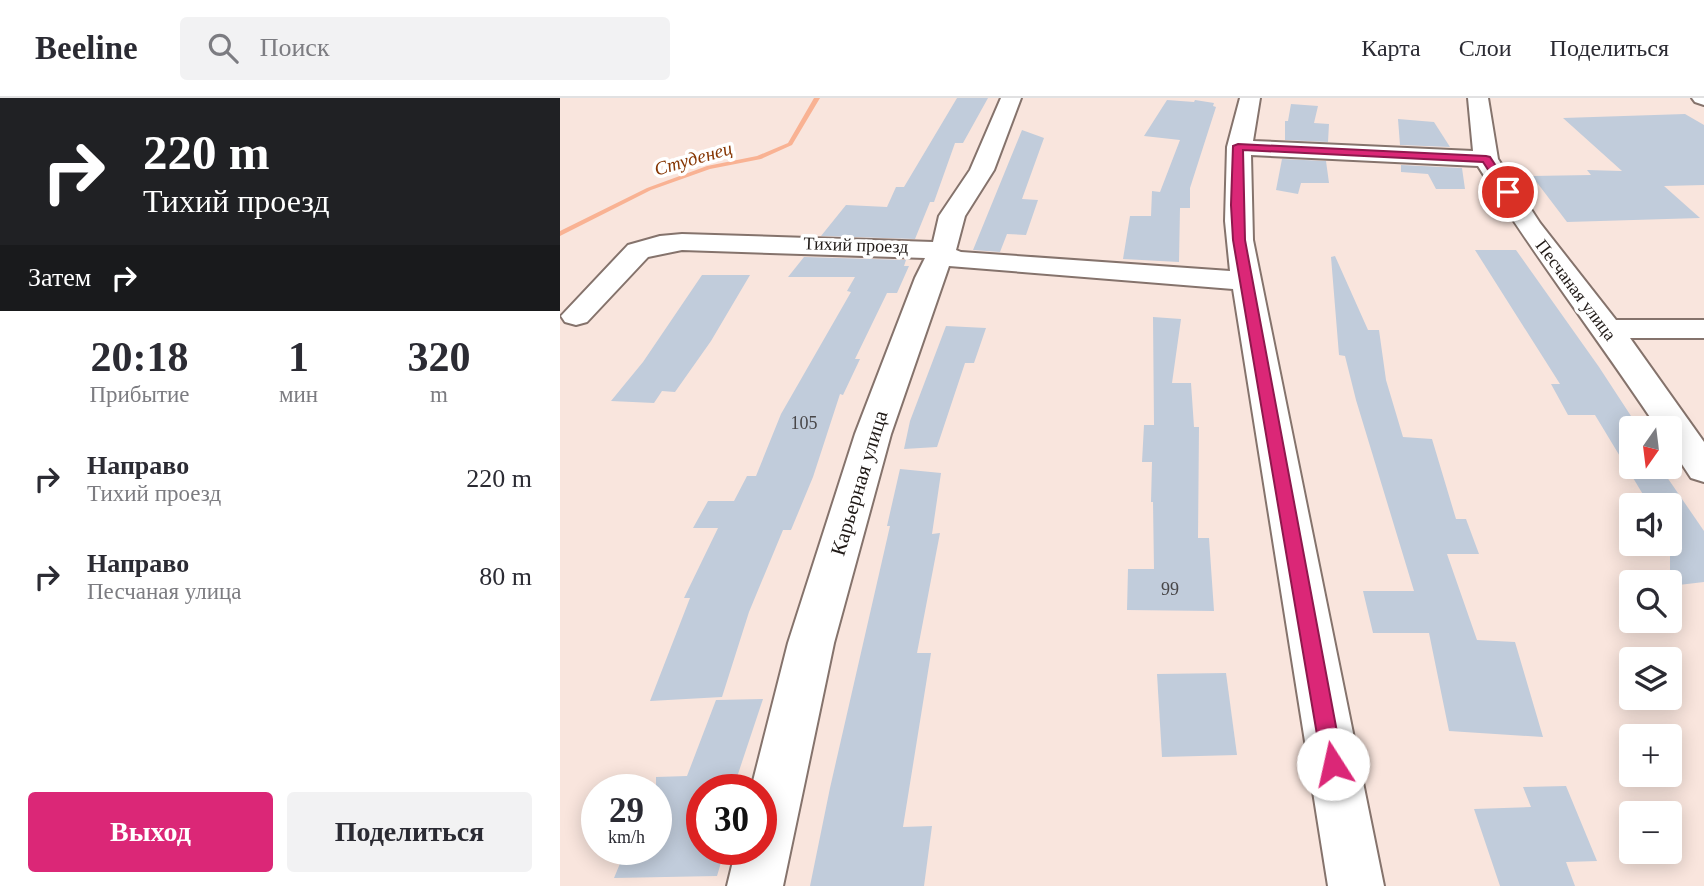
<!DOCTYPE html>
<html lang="ru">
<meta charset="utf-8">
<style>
body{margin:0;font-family:Georgia,serif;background:#f2f2f3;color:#2b2b33;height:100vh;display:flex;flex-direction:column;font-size:26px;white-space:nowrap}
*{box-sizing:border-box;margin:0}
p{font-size:23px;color:#7c7c81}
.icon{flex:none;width:38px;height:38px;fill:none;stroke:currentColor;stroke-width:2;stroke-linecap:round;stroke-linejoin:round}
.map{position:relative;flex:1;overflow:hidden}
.panel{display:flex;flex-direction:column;background:#fff;width:560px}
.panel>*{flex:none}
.hud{background:#202124;color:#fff;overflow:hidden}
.needle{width:46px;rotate:194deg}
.tools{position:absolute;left:1059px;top:318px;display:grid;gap:14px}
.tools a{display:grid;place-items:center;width:63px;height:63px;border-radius:7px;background:#fff;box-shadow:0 4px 18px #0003;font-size:35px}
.speed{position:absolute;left:21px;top:676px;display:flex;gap:14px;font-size:35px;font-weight:700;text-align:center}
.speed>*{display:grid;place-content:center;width:91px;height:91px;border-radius:50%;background:#fff;box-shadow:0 4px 18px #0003;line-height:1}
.speed small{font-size:18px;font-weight:400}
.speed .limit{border:10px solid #d22;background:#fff;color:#111}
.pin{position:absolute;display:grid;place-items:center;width:60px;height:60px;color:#fff;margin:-30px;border:4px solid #fff;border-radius:50%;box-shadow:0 2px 7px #0007}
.me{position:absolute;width:77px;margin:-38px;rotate:350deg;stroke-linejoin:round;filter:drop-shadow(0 0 5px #0008)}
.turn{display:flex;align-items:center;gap:24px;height:147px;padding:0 28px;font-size:32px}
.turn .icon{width:91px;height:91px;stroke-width:2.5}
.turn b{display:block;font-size:49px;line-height:60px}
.then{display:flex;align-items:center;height:66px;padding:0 28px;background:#0003;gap:14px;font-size:26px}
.eta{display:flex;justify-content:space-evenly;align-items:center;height:119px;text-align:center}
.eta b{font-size:42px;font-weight:600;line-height:49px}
.action{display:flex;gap:14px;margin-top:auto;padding:14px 28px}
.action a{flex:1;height:80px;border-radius:7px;background:#db2777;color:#fff;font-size:28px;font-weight:600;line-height:80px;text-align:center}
.action a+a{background:#f2f2f3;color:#2b2b33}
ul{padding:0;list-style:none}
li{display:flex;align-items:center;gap:21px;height:98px;padding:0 28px}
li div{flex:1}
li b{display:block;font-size:26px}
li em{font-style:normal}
header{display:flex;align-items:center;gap:42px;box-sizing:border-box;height:98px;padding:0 35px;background:#fff;border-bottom:2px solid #e1e1e2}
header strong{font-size:33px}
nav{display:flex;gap:38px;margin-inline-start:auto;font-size:24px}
.search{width:490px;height:63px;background:#f2f2f3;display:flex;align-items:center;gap:18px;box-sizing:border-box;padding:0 24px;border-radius:7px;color:#7c7c81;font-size:26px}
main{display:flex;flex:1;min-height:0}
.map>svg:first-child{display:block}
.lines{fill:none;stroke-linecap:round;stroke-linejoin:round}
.stream{fill:#f9b293;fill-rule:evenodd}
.building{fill:#c1ccdb}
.minor-casing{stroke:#85736c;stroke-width:4}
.minor{fill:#fff;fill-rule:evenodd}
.route{fill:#db2777;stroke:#8e194d;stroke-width:2}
.labels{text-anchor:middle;stroke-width:7;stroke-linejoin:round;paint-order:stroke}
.far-street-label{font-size:18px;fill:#201a17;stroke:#fff}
.number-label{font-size:18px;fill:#484648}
.far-water-label{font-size:19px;font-style:italic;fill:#863603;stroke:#fff}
.street-label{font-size:21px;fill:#201a17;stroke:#fff}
</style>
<header>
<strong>Beeline</strong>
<div class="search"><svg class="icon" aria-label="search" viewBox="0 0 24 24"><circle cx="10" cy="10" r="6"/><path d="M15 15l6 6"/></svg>Поиск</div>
<nav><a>Карта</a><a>Слои</a><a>Поделиться</a></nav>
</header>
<main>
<section class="panel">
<div class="hud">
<div class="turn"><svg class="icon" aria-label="right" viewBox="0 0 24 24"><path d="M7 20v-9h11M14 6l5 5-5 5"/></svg><div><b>220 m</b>Тихий проезд</div></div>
<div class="then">Затем<svg class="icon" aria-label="right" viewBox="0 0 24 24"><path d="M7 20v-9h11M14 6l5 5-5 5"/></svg></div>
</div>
<div class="eta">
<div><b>20:18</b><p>Прибытие</p></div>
<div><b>1</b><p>мин</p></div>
<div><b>320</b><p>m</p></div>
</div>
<ul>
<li><svg class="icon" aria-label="right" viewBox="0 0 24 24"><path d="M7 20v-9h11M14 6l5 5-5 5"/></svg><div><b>Направо</b><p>Тихий проезд</p></div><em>220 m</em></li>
<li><svg class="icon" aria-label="right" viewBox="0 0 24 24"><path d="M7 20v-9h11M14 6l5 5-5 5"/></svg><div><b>Направо</b><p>Песчаная улица</p></div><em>80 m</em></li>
</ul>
<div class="action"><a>Выход</a><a>Поделиться</a></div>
</section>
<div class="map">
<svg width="1144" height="788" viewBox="0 0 1144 788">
<rect width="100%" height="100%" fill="#f9e5dd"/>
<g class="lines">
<!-- stream -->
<polygon class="stream" points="254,0 260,0 232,47 201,61 150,71 91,92 0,138 0,133 87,90 147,68 197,58 228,45"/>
</g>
<!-- building -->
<g class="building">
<polygon points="397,0 428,0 403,45 395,45 374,104 370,104 355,141 261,138 286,107 327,109 336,89 344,89"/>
<polygon points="607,2 634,4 635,2 654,5 653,8 656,9 630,90 630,110 620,110 619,164 563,161 570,118 591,118 592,93 600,94 620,42 584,38"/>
<polygon points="731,6 758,8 754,25 769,26 768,44 725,42 725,23 728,23"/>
<polygon points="1125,16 1144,27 1144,87 1104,88 1140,120 1007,124 972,78 1031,77 1027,72 1062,73 1003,20"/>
<polygon points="838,21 874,24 890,49 840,47"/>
<polygon points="462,32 484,40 462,101 478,102 466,137 447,136 440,154 413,152"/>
<polygon points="722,61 766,63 769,85 741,85 738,96 716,92"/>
<polygon points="841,67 902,70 905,91 876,91 868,76 841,74"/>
<polygon points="915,152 956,152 1039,269 1071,318 1071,369 1100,369 1144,433 1144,484 1110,488 1110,408 1090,408 1035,317 1008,317 991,286 1000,286"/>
<polygon points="775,158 808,232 819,232 826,282 843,339 872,341 896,421 906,421 919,456 887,456 917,542 955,544 983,639 889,633 869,535 813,535 803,493 854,493 796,302 785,258 779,257 771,159"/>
<polygon points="244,159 346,162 344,168 349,168 337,195 327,195 295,261 300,261 283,297 280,296 253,379 231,432 223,432 189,514 162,599 90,603 130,500 124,500 158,430 133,430 148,403 174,403 187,378 196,378 221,316 291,194 287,193 295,179 228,179"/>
<polygon points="142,177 190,177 151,243 115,294 102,293 94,305 51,303 83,264"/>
<polygon points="593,219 621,221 612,285 631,285 634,329 639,329 638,440 649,440 654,513 567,512 568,471 594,471 593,404 591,404 592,364 582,364 584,327 594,327"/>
<polygon points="386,228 426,230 414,265 405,265 377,349 344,351 350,323"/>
<polygon points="340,371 381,375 372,436 380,435 357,555 371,555 343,729 372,728 364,788 250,788 270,690 330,428 327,428"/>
<polygon points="666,575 677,657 602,659 597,576"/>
<polygon points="203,601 173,691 142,691 142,751 165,751 157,778 54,780 66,751 96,751 96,679 127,678 156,602"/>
<polygon points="1006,688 1037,763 1006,764 1015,788 940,788 914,711 971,709 963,689"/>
</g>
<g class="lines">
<defs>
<g id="minor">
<path d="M441 0H461L434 72 405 118 396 152 401 154 670 173 665 123 667 49 680 0H700L693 43 913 53 908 0H928L938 61 980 125 1056 222H1144V240H1070L1144 344V384L1131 380 1110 348V331H1098C1039 242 974 158 918 68L691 57 693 142 824 788H768L673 191 389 168 331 336 274 545 223 788H167L176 751H201V691H191L228 545 295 336 355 180 365 160 122 152 88 159 27 224 16 227 5 224 1 218 68 147 100 138 122 136 373 144 379 118 410 72Z"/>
<polygon points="1132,0 1144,0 1144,7 1135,4"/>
</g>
</defs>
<!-- minor casing -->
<use href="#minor" class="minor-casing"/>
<!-- minor -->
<use href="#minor" class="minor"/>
</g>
<!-- route -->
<polygon class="route" points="678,46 926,58 930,59 953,94 944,96 923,64 683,52 685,142 783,666 780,673 773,675 765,673 762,666 673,142 671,107 673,48"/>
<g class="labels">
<!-- far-street labels -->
<g class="far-street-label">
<text transform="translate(296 147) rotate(2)" y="6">Тихий проезд</text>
<text transform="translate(1016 192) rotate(53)" y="6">Песчаная улица</text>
</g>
<!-- number labels -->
<g class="number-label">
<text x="244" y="331">105</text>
<text x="610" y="497">99</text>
</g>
<!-- far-water labels -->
<g class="far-water-label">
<text transform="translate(133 60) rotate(-16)" y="7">Студенец</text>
</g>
<!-- street labels -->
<g class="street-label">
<text transform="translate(299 385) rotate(-73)" y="7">Карьерная улица</text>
</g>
</g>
</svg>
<div class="tools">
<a><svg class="needle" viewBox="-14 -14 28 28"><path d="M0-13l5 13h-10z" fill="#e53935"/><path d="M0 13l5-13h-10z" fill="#7c7c81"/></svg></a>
<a><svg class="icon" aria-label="sound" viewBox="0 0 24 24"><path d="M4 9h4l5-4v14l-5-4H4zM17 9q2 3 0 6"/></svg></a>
<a><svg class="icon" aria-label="search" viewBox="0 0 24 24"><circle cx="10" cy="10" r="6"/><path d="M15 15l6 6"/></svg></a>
<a><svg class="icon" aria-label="layers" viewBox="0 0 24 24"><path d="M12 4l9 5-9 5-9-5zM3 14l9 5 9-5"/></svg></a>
<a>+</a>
<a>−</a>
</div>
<div class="speed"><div>29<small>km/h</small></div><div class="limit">30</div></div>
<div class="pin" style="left:948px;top:94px;background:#d93025"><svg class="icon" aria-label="arrive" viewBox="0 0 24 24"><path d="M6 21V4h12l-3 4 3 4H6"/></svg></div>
<svg class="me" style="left:773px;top:666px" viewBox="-20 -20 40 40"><circle r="19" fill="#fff"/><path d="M0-13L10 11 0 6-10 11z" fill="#db2777"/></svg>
</div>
</main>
